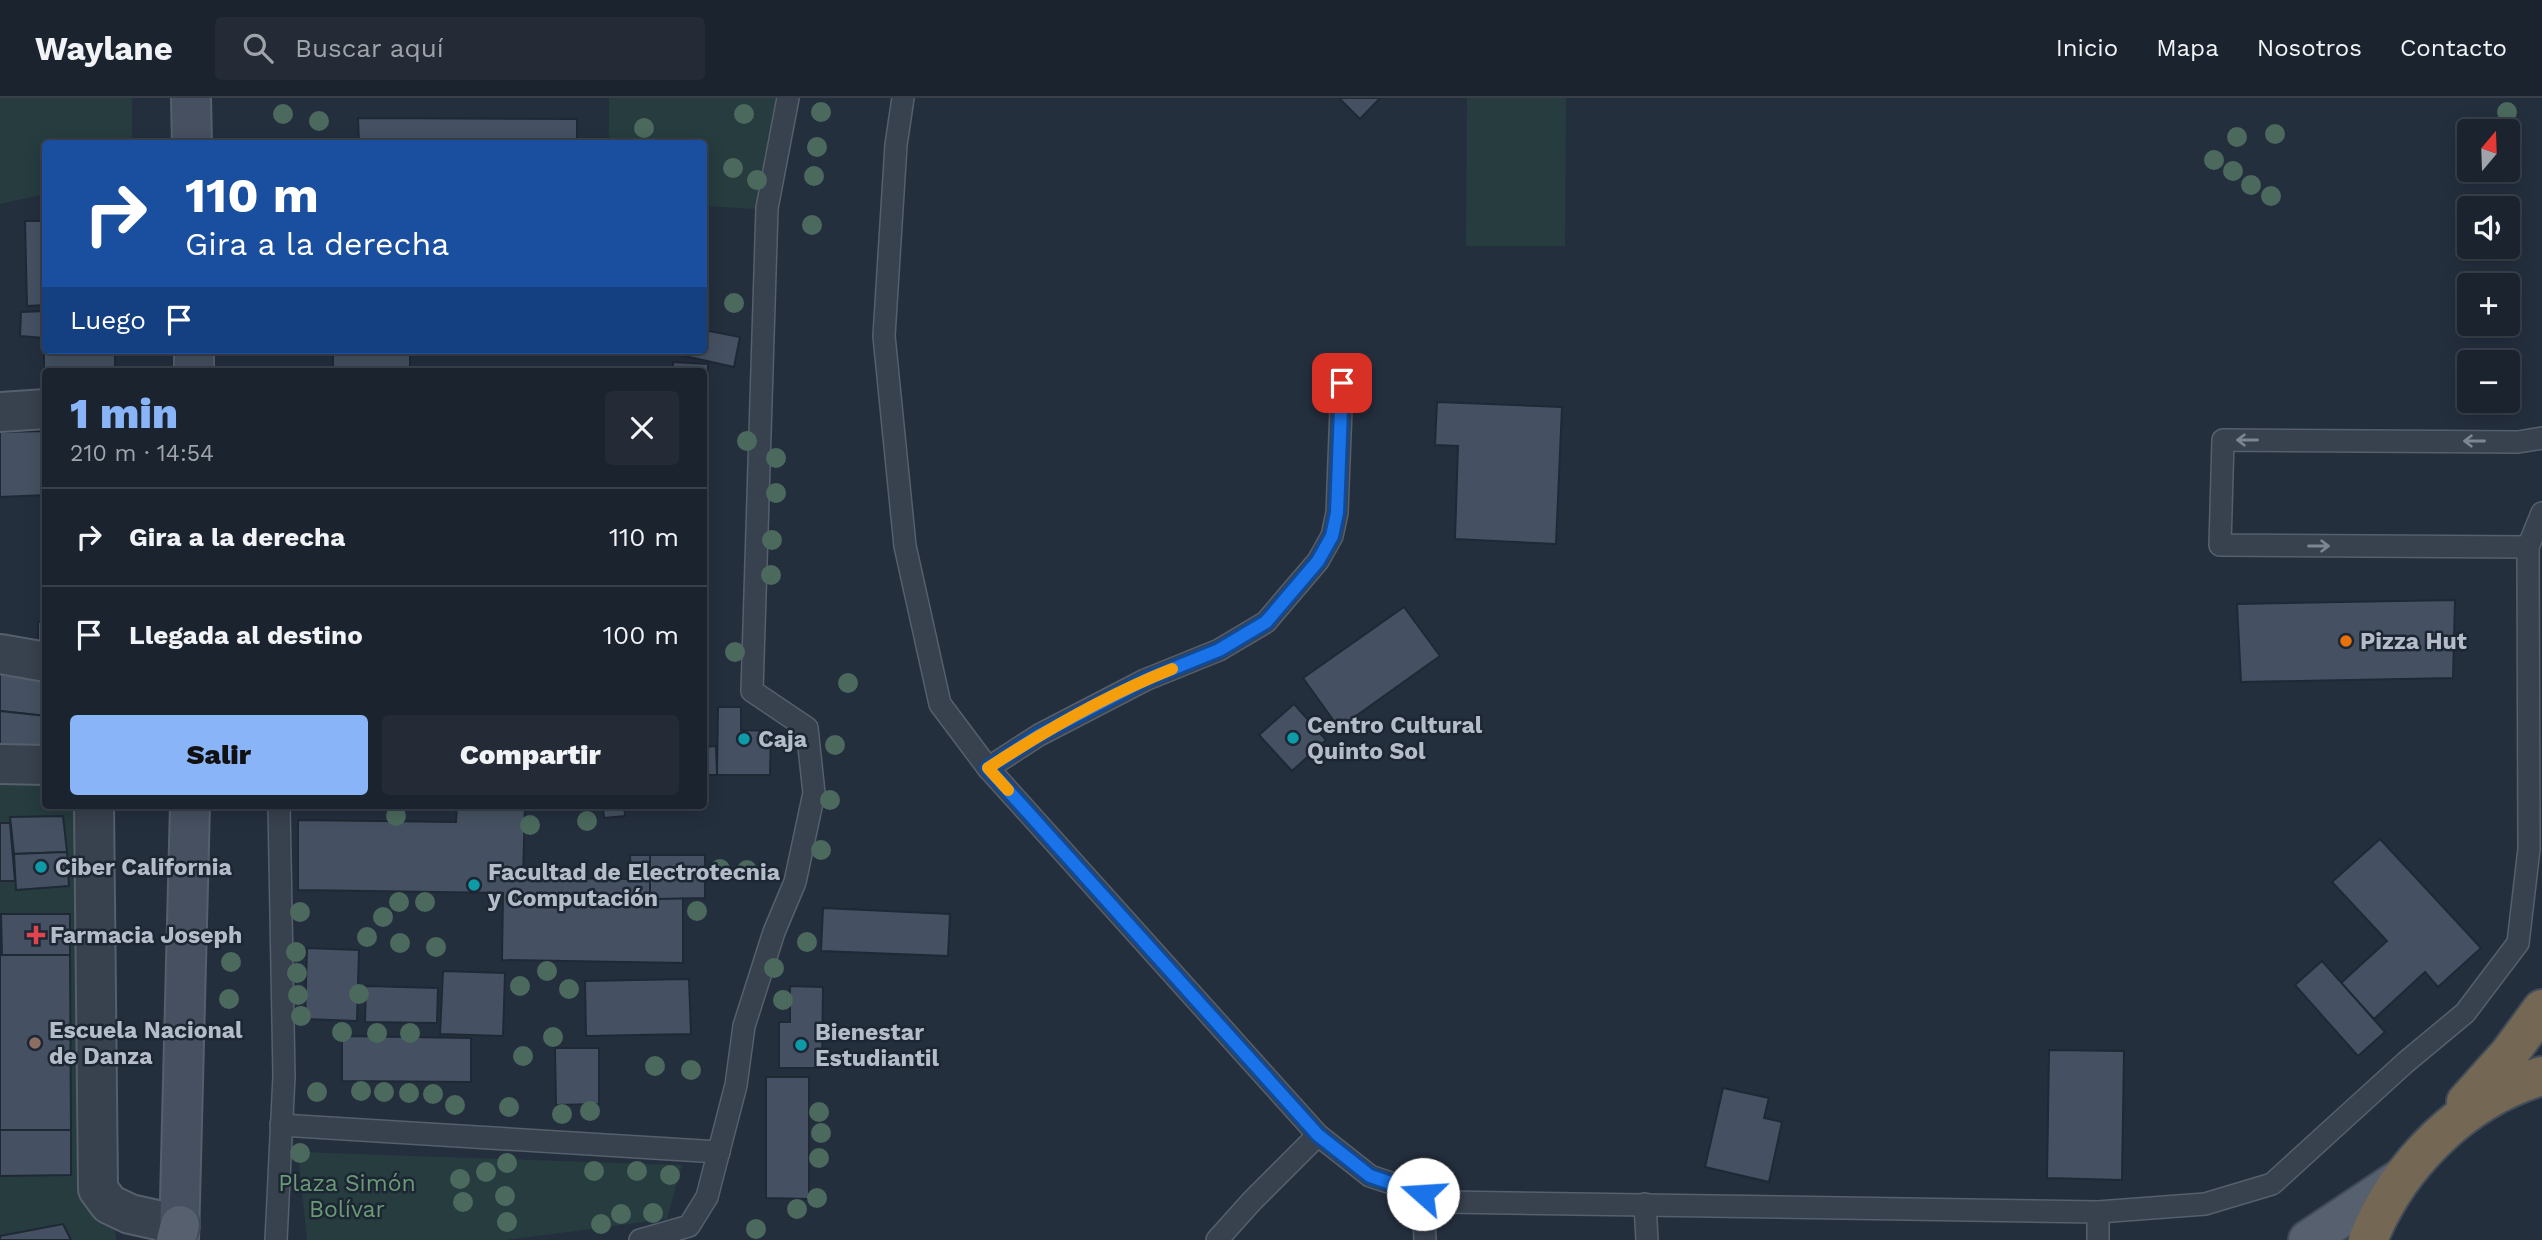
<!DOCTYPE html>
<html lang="es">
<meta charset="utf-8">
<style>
body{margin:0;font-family:"Work Sans",sans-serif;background:#242b36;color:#f1f3f6;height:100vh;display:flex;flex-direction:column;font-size:26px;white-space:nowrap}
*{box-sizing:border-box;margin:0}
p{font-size:23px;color:#a0a4aa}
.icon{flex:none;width:38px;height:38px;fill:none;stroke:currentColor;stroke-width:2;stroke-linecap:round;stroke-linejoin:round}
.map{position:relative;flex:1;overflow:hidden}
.side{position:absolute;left:42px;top:270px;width:665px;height:441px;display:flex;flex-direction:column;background:#1b232e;border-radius:7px;box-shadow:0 4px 18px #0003,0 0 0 2px #39404a}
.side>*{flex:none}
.hud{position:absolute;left:42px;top:42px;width:665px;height:214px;border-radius:7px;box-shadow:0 4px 18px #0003,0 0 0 2px #39404a;background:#1a4fa0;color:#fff;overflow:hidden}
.needle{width:46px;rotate:19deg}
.controls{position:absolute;left:2457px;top:21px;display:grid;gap:14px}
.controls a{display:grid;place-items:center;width:63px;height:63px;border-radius:7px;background:#1b232e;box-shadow:0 4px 18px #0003,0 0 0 2px #39404a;font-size:35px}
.pin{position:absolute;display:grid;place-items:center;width:60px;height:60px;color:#fff;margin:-30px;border-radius:14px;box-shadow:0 4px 10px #0006}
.me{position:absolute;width:77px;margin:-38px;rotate:289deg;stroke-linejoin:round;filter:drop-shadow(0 0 5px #0008)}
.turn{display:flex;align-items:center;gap:24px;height:147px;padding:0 28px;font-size:32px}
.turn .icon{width:91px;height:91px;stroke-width:2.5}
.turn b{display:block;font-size:49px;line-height:60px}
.then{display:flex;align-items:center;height:66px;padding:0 28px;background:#0003;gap:14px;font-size:26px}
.round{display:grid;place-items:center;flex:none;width:74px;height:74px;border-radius:7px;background:#242b36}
.overview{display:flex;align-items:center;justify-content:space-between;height:119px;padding:0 28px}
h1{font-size:42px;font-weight:800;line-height:52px;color:#8ab4f8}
.primary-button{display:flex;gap:14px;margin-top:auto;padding:14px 28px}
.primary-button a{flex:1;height:80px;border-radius:7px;background:#8ab4f8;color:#111;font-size:28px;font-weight:800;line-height:80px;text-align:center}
.primary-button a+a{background:#242b36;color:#f1f3f6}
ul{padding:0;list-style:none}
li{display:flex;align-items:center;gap:21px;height:98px;padding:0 28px;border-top:2px solid #39404a}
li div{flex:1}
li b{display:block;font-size:26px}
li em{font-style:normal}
header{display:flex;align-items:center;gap:42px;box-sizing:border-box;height:98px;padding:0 35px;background:#1b232e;border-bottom:2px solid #39404a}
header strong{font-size:33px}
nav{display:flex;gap:38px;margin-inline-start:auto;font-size:24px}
.search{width:490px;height:63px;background:#242b36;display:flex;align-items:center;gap:18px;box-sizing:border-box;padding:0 24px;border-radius:7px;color:#a0a4aa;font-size:26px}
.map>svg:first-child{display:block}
.green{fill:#263c3f}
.building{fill:#455162;stroke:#1f2835;stroke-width:2}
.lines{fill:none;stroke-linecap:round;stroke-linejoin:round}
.lane-casing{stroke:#565f6c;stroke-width:24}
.street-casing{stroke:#565f6c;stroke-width:42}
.secondary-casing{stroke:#565f6c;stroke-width:42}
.primary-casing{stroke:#414a57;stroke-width:42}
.highway-casing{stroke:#434c59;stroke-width:42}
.lane{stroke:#38414e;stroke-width:21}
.street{stroke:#38414e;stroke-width:38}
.secondary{stroke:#465061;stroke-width:38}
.primary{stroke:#56606e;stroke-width:38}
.highway{stroke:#746855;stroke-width:38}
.tree{fill:#4b6a5d}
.oneway{stroke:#7c8592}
.route-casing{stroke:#114b97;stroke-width:18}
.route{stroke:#1a73e8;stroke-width:12}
.slow{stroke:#f59e0b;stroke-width:12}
.food-dot{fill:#e8710a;stroke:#1d2633;stroke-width:2.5}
.culture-dot{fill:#0f9aa8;stroke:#1d2633;stroke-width:2.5}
.health-dot{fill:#e0444e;stroke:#1d2633;stroke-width:2.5}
.education-dot{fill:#8d6e63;stroke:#1d2633;stroke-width:2.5}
.labels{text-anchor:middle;stroke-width:5;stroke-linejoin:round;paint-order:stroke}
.poi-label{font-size:23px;font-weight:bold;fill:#b4bcc9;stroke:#1d2633;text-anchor:start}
.park-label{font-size:23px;fill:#6b9a76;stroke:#1d2633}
</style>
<header>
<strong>Waylane</strong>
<div class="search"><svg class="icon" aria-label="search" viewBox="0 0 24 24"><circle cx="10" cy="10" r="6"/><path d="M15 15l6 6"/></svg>Buscar aquí</div>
<nav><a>Inicio</a><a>Mapa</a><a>Nosotros</a><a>Contacto</a></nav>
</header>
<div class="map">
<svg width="2542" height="1142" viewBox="0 0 2542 1142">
<rect width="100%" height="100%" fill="#242f3e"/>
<!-- green -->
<g class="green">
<polygon points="0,0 132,0 132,45 46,46 45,96 0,106"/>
<polygon points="609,0 776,0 756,111 704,108 704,46 609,46"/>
<polygon points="1467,0 1566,0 1565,148 1466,148"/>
<polygon points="0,674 45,675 46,707 88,707 116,1142 0,1142"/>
<polygon points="298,1054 649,1066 682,1067 667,1121 507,1142 307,1142"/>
</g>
<!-- building -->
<g class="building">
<polygon points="1339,0 1380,0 1360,21"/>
<polygon points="358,20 577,21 577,46 359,46"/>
<polygon points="25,123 46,123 46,207 27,208"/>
<polygon points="46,213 46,252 115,252 115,273 46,273 44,294 44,240 20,238 21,214"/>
<polygon points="704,232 740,239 734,269 680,257 681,252 704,252"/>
<rect x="333" y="252" width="77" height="21"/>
<polygon points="673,264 708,266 706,367 704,367 704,273 673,273"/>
<polygon points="1437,304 1562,309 1556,446 1455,441 1458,348 1435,347"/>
<polygon points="46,333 46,397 0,399 0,334"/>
<rect x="704" y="433" width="4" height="75"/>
<polygon points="2455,502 2453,580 2241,584 2237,506"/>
<polygon points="1404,509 1440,558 1339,630 1303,580"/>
<rect x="38" y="524" width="8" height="19"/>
<polygon points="0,573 46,579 46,618 0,613"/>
<polygon points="1294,606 1326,642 1292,673 1259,637"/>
<polygon points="718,609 741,609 741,632 771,633 770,677 717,677"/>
<polygon points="0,613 46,618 46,658 0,652"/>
<polygon points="716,648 717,677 704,677 704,649"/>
<polygon points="457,707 525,707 523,780 631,781 630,757 650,757 650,801 683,800 683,865 502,862 503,795 298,792 298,722 456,724"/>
<polygon points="603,707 624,707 625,718 604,720"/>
<polygon points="63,718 67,754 14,756 10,719"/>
<polygon points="0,725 10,725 15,783 0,783"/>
<polygon points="2380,741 2481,850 2438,889 2425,874 2374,921 2341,885 2387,843 2332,784"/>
<polygon points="67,754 69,788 16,792 14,756"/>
<polygon points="650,757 705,757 705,800 650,801"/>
<polygon points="823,810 950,816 948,858 821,853"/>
<polygon points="0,816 2,857 70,857 71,1032 0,1032"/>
<polygon points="1,816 70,816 70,857 2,857"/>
<polygon points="307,850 359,852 357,923 305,921"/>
<polygon points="2322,863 2385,934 2358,958 2295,887"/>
<polygon points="443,873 505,875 503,938 440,936"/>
<polygon points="689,881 691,936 586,938 585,883"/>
<polygon points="366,888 438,890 437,925 365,924"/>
<polygon points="790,888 823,889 822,970 779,970 779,924 790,924"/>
<polygon points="342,938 471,940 471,984 342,983"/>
<polygon points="555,950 599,950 599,1006 556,1007"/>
<polygon points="2049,952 2124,953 2122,1082 2047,1080"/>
<polygon points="766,979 809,979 809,1101 766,1100"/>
<polygon points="1723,990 1769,1000 1764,1020 1782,1024 1769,1084 1705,1069"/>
<polygon points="0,1032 71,1032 71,1077 0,1078"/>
<polygon points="63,1126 71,1142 0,1142 0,1138"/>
</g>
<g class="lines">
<defs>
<g id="lane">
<polyline points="903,0 896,47 884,238 905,448 940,606 988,670 1318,1037 1370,1078 1447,1104 2098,1114 2205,1106 2272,1086 2406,964 2465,915 2518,845 2529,751 2528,449 2542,415"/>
<polyline points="2528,449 2220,447 2223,342 2518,344 2542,340"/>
<polyline points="988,670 1039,637 1145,582 1219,552 1266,524 1318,463 1332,438 1337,415 1342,285"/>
<polyline points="281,1027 719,1054"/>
<polyline points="1423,1096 1425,1142"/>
<polyline points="1645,1106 1647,1142"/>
<polyline points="2098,1114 2098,1142"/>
<polyline points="276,1142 284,978 279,707"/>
<polyline points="640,1142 689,1128 707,1099 736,987 744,928 774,834 795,784 814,695 807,630 752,593 767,110 788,0"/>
<polyline points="1217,1142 1252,1103 1318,1037"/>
</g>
<g id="street">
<polyline points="0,314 46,311"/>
<polyline points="0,556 46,564"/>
<polyline points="0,666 46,667"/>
<polyline points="94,707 98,1091 109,1106 130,1116 180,1127"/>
</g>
<g id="secondary">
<polyline points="191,0 192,46"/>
<polyline points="194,273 194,252"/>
<polyline points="179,1142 190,707"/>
</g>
<g id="primary">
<polyline points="176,1142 180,1127"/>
<polyline points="2308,1142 2401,1080"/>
</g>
<g id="highway">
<polyline points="2466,1004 2509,956 2542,911"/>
<path d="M2368 1142C2398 1067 2463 1001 2542 978"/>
</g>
</defs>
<!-- lane casing -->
<use href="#lane" class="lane-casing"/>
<!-- street casing -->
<use href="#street" class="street-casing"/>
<!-- secondary casing -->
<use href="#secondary" class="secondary-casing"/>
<!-- primary casing -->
<use href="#primary" class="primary-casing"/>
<!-- highway casing -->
<use href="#highway" class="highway-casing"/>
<!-- lane -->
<use href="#lane" class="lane"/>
<!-- street -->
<use href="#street" class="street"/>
<!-- secondary -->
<use href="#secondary" class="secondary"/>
<!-- primary -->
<use href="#primary" class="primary"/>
<!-- highway -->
<use href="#highway" class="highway"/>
</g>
<!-- trees -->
<g class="tree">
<circle cx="821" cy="14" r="10"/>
<circle cx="2507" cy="14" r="10"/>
<circle cx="283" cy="16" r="10"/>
<circle cx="744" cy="16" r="10"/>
<circle cx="319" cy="23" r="10"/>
<circle cx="644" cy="30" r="10"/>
<circle cx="2275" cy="36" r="10"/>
<circle cx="2237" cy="39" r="10"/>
<circle cx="817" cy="49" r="10"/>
<circle cx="2214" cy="62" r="10"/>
<circle cx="733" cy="70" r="10"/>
<circle cx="2233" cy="73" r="10"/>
<circle cx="814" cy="78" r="10"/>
<circle cx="757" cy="82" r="10"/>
<circle cx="2251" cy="87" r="10"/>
<circle cx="2271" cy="98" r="10"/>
<circle cx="812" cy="127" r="10"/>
<circle cx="734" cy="205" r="10"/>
<circle cx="747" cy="343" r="10"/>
<circle cx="776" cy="360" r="10"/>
<circle cx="776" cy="395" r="10"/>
<circle cx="772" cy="442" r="10"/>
<circle cx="771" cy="477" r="10"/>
<circle cx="735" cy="554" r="10"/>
<circle cx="848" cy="585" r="10"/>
<circle cx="835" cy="647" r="10"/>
<circle cx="830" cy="702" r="10"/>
<circle cx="396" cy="718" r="10"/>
<circle cx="587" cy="723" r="10"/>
<circle cx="530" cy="727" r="10"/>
<circle cx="821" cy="752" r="10"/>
<circle cx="720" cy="771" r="10"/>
<circle cx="747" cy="772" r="10"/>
<circle cx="399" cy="804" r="10"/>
<circle cx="425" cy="804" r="10"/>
<circle cx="697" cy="813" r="10"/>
<circle cx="300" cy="814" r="10"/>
<circle cx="383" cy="819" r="10"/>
<circle cx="367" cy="839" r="10"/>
<circle cx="807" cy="844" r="10"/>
<circle cx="400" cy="845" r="10"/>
<circle cx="436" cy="849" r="10"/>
<circle cx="296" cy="854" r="10"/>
<circle cx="231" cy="864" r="10"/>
<circle cx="774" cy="870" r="10"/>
<circle cx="547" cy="873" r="10"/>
<circle cx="297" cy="875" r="10"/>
<circle cx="520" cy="888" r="10"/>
<circle cx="569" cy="891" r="10"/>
<circle cx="359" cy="896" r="10"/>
<circle cx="298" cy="897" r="10"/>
<circle cx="229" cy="901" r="10"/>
<circle cx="783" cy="902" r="10"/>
<circle cx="301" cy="918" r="10"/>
<circle cx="342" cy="934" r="10"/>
<circle cx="377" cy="935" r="10"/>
<circle cx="410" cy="935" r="10"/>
<circle cx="553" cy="939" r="10"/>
<circle cx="523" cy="958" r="10"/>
<circle cx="655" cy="968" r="10"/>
<circle cx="691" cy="972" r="10"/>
<circle cx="361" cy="993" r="10"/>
<circle cx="317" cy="994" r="10"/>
<circle cx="384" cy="994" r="10"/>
<circle cx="409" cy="995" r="10"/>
<circle cx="433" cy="996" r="10"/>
<circle cx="455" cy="1007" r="10"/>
<circle cx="509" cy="1009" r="10"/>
<circle cx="590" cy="1013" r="10"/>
<circle cx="819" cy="1014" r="10"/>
<circle cx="562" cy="1016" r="10"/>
<circle cx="821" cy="1035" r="10"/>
<circle cx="300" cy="1055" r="10"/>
<circle cx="819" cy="1060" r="10"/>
<circle cx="507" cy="1065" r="10"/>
<circle cx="594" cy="1073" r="10"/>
<circle cx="637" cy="1073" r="10"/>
<circle cx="486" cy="1074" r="10"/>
<circle cx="670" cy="1077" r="10"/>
<circle cx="460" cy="1081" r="10"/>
<circle cx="505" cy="1098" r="10"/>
<circle cx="817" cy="1100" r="10"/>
<circle cx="463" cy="1104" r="10"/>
<circle cx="797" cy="1111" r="10"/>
<circle cx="653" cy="1115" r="10"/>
<circle cx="621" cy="1116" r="10"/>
<circle cx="507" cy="1124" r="10"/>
<circle cx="601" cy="1126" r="10"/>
<circle cx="756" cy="1131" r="10"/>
</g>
<!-- one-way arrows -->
<defs><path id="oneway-shaft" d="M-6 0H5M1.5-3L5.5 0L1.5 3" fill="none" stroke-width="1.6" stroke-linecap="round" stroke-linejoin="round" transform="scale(1.75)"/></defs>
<g class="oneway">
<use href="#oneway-shaft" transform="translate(2247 342) rotate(-180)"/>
<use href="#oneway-shaft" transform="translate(2474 343) rotate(-180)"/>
<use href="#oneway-shaft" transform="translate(2319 448)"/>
</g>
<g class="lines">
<defs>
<polyline id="route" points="1342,285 1337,415 1332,438 1318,463 1266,524 1219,552 1145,582 1039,637 988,670 1318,1037 1370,1078 1423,1096"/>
</defs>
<!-- route casing -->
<use href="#route" class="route-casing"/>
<!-- route -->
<use href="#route" class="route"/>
<!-- slow -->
<path class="slow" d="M1008 692 988 670C1046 632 1107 597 1172 571"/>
</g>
<!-- markers -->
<circle class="food-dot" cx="2346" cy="543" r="7"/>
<g class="culture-dot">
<circle cx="1293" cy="640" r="7"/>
<circle cx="744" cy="641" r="7"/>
<circle cx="41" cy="769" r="7"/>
<circle cx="474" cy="787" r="7"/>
<circle cx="801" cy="947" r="7"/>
</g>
<path class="health-dot" d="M32.5 826.5h7v7h7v7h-7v7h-7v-7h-7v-7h7z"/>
<circle class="education-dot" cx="35" cy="945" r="7"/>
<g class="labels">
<!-- poi labels -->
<g class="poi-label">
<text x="2360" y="551">Pizza Hut</text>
<text x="1307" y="635">Centro Cultural<tspan x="1307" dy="26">Quinto Sol</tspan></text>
<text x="758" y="649">Caja</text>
<text x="55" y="777">Ciber California</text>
<text x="488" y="782">Facultad de Electrotecnia<tspan x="488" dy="26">y Computación</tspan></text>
<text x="50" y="845">Farmacia Joseph</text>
<text x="49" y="940">Escuela Nacional<tspan x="49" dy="26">de Danza</tspan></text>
<text x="815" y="942">Bienestar<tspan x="815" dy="26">Estudiantil</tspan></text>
</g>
<!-- park labels -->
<g class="park-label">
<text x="347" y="1093">Plaza Simón<tspan x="347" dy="26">Bolívar</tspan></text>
</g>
</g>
</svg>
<div class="controls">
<a><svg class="needle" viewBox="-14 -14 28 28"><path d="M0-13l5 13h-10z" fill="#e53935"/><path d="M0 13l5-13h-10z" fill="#a0a4aa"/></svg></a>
<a><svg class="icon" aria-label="sound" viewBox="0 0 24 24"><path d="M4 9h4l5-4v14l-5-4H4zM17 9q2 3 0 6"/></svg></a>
<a>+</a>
<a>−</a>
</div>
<div class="pin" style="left:1342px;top:285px;background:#d93025"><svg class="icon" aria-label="arrive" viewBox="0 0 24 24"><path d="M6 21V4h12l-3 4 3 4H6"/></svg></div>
<svg class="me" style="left:1423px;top:1096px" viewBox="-20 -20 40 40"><circle r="19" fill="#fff"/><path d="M0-13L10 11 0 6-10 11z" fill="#1a73e8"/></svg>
<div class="hud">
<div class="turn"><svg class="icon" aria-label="right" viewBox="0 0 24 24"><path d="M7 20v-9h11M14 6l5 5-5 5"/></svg><div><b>110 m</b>Gira a la derecha</div></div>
<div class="then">Luego<svg class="icon" aria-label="arrive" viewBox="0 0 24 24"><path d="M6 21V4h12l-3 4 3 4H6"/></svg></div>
</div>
<section class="side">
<div class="overview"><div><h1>1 min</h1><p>210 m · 14:54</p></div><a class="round"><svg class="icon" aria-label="close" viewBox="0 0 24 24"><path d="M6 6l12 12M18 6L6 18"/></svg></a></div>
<ul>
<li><svg class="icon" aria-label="right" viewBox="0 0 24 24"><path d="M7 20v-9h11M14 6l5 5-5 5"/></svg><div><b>Gira a la derecha</b></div><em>110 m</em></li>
<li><svg class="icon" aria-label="arrive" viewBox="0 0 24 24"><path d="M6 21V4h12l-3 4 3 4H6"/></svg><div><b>Llegada al destino</b></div><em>100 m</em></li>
</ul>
<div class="primary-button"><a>Salir</a><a>Compartir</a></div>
</section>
</div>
